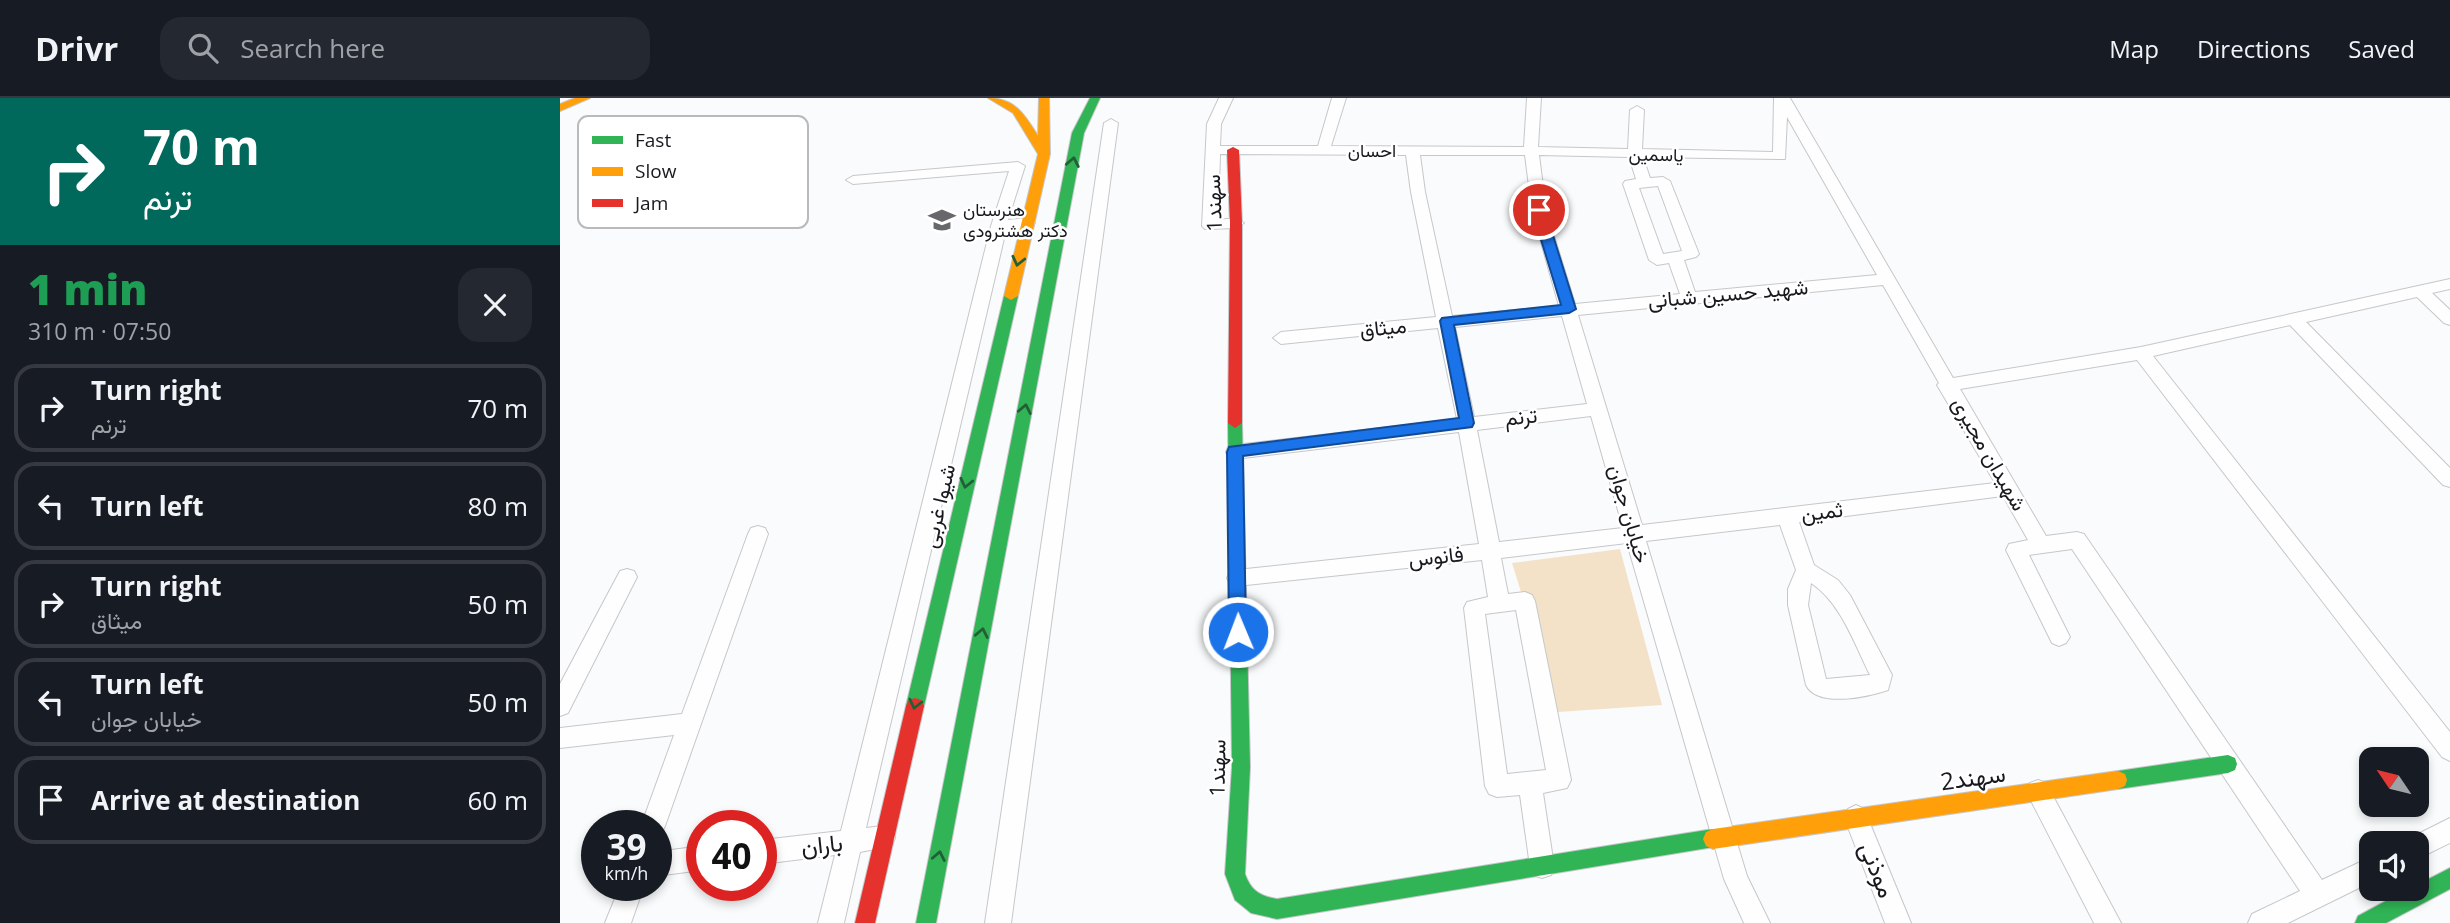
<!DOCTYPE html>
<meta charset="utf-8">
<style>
body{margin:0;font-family:"Open Sans",Vazirmatn,sans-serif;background:#242831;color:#f1f3f6;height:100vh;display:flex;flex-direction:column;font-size:26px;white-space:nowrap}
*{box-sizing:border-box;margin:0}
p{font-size:23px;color:#9ea1a6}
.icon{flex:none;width:38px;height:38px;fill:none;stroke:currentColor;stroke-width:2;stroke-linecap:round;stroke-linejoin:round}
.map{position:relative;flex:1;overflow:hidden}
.sheet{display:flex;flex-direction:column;background:#171b24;width:560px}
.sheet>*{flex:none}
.banner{background:#00695c;color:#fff;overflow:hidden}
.needle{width:46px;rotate:305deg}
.controls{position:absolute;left:1799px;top:649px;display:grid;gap:14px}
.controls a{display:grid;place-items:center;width:70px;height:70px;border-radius:14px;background:#171b24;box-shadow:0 4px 10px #0003;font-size:35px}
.speed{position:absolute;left:21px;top:712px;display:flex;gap:14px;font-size:35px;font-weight:700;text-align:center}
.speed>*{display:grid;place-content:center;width:91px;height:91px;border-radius:50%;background:#171b24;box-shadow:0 4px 10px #0003;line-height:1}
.speed small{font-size:18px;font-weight:400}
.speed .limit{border:10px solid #d22;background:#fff;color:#111}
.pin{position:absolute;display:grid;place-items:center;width:60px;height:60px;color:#fff;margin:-30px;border:4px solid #fff;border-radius:50%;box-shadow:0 2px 7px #0007}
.me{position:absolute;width:77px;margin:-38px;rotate:359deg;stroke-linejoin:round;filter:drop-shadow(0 0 5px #0008)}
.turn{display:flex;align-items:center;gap:24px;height:147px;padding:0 28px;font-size:32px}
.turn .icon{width:91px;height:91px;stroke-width:2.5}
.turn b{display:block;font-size:49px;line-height:60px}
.round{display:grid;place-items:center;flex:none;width:74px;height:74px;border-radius:21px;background:#242831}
.headline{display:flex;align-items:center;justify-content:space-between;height:119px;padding:0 28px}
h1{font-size:42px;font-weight:800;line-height:52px;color:#1e9e55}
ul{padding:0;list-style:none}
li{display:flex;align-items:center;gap:21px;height:88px;margin:0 14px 10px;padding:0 14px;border:4px solid #363941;border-radius:21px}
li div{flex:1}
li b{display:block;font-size:26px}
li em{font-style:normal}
header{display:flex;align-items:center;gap:42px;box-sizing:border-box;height:98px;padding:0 35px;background:#171b24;border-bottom:2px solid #363941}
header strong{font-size:33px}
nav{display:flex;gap:38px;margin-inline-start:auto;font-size:24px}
.search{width:490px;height:63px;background:#242831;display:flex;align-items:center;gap:18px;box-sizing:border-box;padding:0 24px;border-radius:21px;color:#9ea1a6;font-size:26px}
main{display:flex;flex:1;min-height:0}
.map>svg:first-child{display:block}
.green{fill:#f4e2c8}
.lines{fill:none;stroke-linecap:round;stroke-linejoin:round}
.street-casing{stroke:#c6c7ca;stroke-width:2}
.fast-casing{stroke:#c6c7ca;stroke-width:2}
.slow-casing{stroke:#c6c7ca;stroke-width:2}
.jam-casing{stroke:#c6c7ca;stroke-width:2}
.street{fill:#fefeff;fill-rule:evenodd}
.fast{fill:#30b455;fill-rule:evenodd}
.slow{fill:#ff9f0a;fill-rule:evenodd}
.jam{fill:#e5322d;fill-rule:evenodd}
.oneway{stroke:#225f37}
.route{fill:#1a73e8;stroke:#114b97;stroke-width:2}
.labels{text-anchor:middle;stroke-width:5;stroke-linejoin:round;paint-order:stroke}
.far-street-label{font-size:18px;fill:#17191e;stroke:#fff}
.far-poi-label{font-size:18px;fill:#17191e;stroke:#fff;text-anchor:start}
.street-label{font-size:21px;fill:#17191e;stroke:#fff}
.near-street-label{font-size:24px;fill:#17191e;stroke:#fff}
.key{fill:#fff;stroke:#b9babc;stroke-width:2}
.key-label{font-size:19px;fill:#17191e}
</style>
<header>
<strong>Drivr</strong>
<div class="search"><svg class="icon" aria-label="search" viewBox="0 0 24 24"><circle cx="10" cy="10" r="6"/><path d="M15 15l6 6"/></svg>Search here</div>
<nav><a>Map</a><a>Directions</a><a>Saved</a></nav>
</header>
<main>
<section class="sheet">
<div class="banner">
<div class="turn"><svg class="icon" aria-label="right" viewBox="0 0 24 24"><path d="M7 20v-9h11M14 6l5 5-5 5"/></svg><div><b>70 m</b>ترنم</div></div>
</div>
<div class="headline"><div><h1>1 min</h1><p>310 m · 07:50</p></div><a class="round"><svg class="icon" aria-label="close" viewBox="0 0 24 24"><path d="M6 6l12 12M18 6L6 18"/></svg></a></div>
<ul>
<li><svg class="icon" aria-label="right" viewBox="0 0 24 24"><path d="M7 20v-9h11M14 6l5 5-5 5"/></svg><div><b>Turn right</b><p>ترنم</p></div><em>70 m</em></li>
<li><svg class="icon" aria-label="left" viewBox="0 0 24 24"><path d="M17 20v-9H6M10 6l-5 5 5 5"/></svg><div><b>Turn left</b></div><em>80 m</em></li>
<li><svg class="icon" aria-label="right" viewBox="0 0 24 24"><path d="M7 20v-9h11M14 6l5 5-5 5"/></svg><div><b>Turn right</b><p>میثاق</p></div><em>50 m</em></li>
<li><svg class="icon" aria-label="left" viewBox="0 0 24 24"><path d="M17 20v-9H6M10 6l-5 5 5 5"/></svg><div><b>Turn left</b><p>خیابان جوان</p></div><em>50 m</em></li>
<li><svg class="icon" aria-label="arrive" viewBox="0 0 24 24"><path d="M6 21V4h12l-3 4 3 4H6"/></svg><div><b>Arrive at destination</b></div><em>60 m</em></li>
</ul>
</section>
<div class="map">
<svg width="1890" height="825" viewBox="0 0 1890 825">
<rect width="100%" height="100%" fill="#fafbfc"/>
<!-- green -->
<polygon class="green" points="1060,451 1102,607 998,614 952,465"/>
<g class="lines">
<defs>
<g id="street">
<path d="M659 0H673L661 26 660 48H758L772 0H786L771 48 964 49 967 0H981L978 49 1068 51 1070 12 1077 8 1084 12 1082 51 1213 54 1214 0H1230L1393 280 1581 249 1890 181V191L1872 195 1890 212V227L1884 225 1857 199 1746 224 1890 370V389L1883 387 1730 227 1593 258 1890 634V663L1882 659 1577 262 1400 291 1486 438 1517 434 1524 436 1762 782 1811 759V784L1728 825H1688L1692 816 1740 793 1512 451 1469 457 1510 539 1506 545 1499 548 1492 545 1446 452 1449 446 1468 442 1443 398 1239 424 1254 467 1278 482 1290 497 1332 577 1328 592C1308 599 1257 610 1246 587L1228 507V491L1236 472 1220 427 1086 443 1187 778 1210 825H1184L1164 781 1067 445 941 460 948 496 965 494 972 497 975 503 1011 682 1007 690 983 695 994 768 991 777 982 780 973 777 970 768 960 697 937 699 929 696 925 688 904 510 907 504 928 499 922 462 677 488 670 486 667 480 670 474 677 472 919 446 899 334 675 361 668 359 666 354 668 349 675 347 897 321 878 230 721 246 713 240 721 234 876 219 851 94 846 57 660 56 658 122 676 120 684 125 676 130 645 131 642 128 647 26ZM1227 19 1317 177 1135 194 1124 162 1136 159 1139 156 1110 83 1103 79 1090 80 1083 59 1225 61ZM860 57H965L972 112 999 208 892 218 865 94ZM979 57 1069 59 1076 81 1065 83 1063 86 1089 162 1097 167 1109 165 1120 196 1015 206 986 112ZM1098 88 1122 153 1103 156 1079 90ZM1323 187 1379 285 1377 287 1435 385 1082 427 1018 217ZM1002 218 1027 306 914 319 895 229ZM1031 318 1063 430 939 444 917 332ZM1251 485C1281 505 1294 545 1310 577L1266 581 1248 507ZM956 512 986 672 947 676 925 516Z"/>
<polygon points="551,21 558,25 451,825 425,825 544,25"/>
<polygon points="458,64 465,68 448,122 467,120 475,125 467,130 446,132 306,730 323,728 331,732 335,740 331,748 300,754 284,825 258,825 275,757 201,766 201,742 281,733 431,128 449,73 293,86 286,82 293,78"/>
<polygon points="198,428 205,430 208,436 105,728 101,736 96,738 96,728 81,728 114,637 0,650 0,630 122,616 188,436 191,430"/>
<polygon points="67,471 74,473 77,479 8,615 0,618 0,586 60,473"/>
<polygon points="1478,682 1486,685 1561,825 1534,825 1466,693 1470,685"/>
<polygon points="1296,707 1304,711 1351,825 1325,825 1284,719 1288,711"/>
<polygon points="1890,720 1890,745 1857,761 1857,746 1846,746 1848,741"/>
<polygon points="142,748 142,772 96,778 96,754"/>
<polygon points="60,788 84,788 71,825 45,825"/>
</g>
<g id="fast">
<polygon points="530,0 540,0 524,35 376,825 356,825 512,35"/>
<polygon points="451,194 458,198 364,608 361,614 355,616 349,614 346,608 444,198"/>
<path d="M675 320 682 325 690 669 685 776C691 793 700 798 717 801L1153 731 1160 734 1163 741 1160 748 717 821 691 815 675 802 665 776 672 669 668 325Z"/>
<polygon points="1668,657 1675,660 1677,666 1675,672 1668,675 1558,691 1551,688 1549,682 1551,676 1558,673"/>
<polygon points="1890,770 1890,791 1826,825 1795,825 1798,818 1848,791 1857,791 1857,787"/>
</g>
<g id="slow">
<polygon points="15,0 30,0 0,13 0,6"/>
<path d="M428 0C455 0 465 17 478 38L479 0H489L490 56 458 198 451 202 444 198 478 56 453 15Z"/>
<polygon points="1558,673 1565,676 1567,682 1565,688 1558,691 1153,751 1146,748 1143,741 1146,734 1153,731"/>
</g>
<g id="jam">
<polygon points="673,49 679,52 682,125 682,325 675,330 668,325 670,125 667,52"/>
<polygon points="355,600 361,602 364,608 315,825 295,825 346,608 349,602"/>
</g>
</defs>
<!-- street casing -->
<use href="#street" class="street-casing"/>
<!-- fast casing -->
<use href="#fast" class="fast-casing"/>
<!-- slow casing -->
<use href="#slow" class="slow-casing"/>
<!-- jam casing -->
<use href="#jam" class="jam-casing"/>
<!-- street -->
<use href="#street" class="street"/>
<!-- fast -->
<use href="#fast" class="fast"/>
<!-- slow -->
<use href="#slow" class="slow"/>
<!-- jam -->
<use href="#jam" class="jam"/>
</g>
<!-- one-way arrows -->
<defs><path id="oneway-chevron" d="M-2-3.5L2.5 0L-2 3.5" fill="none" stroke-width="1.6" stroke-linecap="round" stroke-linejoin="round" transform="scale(1.75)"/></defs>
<g class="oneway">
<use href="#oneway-chevron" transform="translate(513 64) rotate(-79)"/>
<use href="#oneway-chevron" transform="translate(458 163) rotate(103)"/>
<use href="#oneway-chevron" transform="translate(465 311) rotate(-79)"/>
<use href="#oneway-chevron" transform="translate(406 385) rotate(103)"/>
<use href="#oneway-chevron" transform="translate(422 535) rotate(-79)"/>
<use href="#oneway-chevron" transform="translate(355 606) rotate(103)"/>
<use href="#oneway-chevron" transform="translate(379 758) rotate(-79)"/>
</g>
<!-- route -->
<polygon class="route" points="979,109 985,112 1016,211 1009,215 894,227 914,325 912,329 683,358 686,534 684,539 678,541 672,539 669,534 667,354 669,349 899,320 880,223 882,220 1001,207 972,112"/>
<!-- icons -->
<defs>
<symbol id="school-bare" viewBox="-9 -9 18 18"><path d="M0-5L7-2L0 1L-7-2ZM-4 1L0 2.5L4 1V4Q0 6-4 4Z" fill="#66686c" stroke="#fff" stroke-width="2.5" paint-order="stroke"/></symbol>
</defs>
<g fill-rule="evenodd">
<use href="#school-bare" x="363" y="103" width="38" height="38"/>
</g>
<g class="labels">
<!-- far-street labels -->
<g class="far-street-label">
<text x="812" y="59">احسان</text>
<text transform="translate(1096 57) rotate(1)" y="6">یاسمین</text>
</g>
<!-- far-poi labels -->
<g class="far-poi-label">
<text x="403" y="118">هنرستان<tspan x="403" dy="21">دکتر هشترودی</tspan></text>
</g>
<!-- street labels -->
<g class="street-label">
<text transform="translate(654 105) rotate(-92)" y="7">1سهند</text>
<text transform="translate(1168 196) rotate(-5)" y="7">شهید حسین شبانی</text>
<text transform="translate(823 230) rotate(-6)" y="7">میثاق</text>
<text transform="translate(961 319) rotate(-6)" y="7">ترنم</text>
<text transform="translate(1429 356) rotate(60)" y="7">شهیدان مجیری</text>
<text transform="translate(379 408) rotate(-77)" y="7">شیوا غربی</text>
<text transform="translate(1262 414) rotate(-7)" y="7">ثمین</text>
<text transform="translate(1069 416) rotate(74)" y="7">خیابان جوان</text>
<text transform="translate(876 459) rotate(-6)" y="7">فانوس</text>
<text transform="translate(658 670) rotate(-89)" y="7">1سهند</text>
</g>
<!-- near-street labels -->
<g class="near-street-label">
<text transform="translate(1413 680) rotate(-8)" y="8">2سهند</text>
<text transform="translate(262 747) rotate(-6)" y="8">باران</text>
<text transform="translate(1317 772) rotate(68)" y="8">موذنی</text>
</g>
</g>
<!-- legend -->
<rect x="18" y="18" width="230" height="112" rx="10" class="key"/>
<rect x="32" y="38" width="31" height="8" fill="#30b455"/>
<rect x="32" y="69" width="31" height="9" fill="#ff9f0a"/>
<rect x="32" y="101" width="31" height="8" fill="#e5322d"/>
<g class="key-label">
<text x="75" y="49">Fast</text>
<text x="75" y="80">Slow</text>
<text x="75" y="112">Jam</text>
</g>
</svg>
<div class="controls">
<a><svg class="needle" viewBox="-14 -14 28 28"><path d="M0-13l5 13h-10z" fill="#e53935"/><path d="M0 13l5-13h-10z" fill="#9ea1a6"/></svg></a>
<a><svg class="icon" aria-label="sound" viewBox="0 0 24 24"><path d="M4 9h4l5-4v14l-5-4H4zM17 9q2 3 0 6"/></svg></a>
</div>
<div class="speed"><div>39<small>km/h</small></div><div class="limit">40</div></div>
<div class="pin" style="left:979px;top:112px;background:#d93025"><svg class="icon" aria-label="arrive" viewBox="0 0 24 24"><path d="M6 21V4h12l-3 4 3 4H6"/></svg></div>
<svg class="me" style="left:678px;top:534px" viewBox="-20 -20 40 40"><circle r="17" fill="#1a73e8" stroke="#fff" stroke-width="3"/><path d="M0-11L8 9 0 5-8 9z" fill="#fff"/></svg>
</div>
</main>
